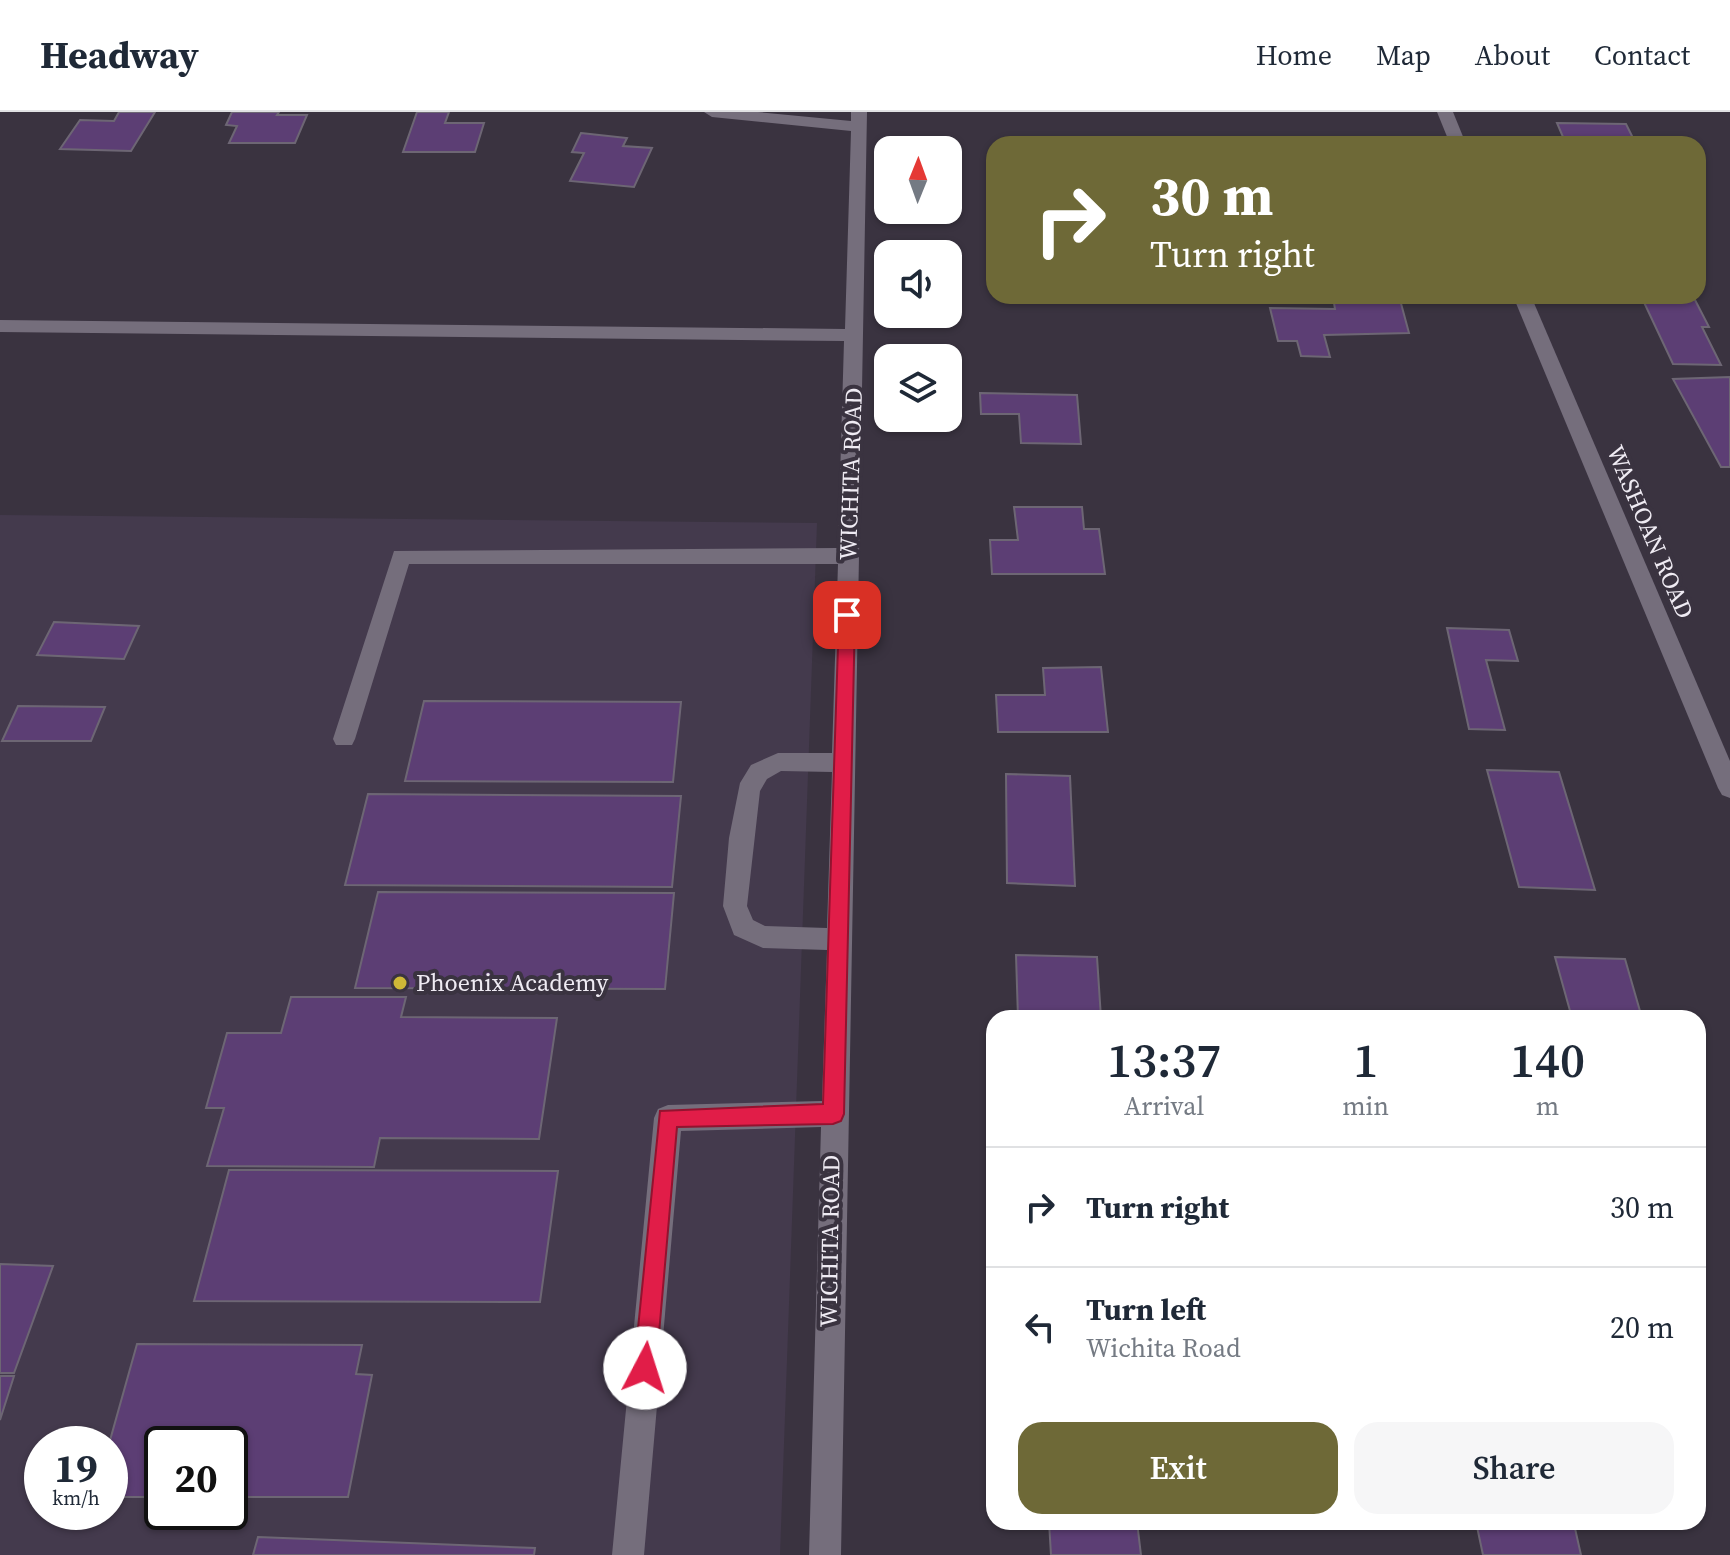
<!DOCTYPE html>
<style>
body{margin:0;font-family:"Source Serif 4",serif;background:#f6f6f7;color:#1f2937;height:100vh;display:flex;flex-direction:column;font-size:30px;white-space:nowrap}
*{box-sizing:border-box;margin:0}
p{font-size:26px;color:#747a83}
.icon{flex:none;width:44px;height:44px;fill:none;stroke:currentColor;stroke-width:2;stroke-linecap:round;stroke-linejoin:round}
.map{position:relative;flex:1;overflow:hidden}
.sheet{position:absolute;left:986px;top:898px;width:720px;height:520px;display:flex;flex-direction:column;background:#fff;border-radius:24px;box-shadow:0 2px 6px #0004}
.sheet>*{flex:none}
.banner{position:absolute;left:986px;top:24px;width:720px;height:168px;border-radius:24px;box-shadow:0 2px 6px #0004;background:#6e6937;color:#fff;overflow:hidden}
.needle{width:52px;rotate:1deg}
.tools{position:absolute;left:874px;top:24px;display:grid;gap:16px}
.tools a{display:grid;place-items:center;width:88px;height:88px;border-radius:16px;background:#fff;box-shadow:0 2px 6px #0004;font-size:40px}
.speed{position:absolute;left:24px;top:1314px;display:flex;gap:16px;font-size:40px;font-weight:700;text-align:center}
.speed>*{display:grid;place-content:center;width:104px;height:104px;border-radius:50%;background:#fff;box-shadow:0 2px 6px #0004;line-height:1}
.speed small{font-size:20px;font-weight:400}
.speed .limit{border:4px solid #111;border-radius:12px;background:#fff;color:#111}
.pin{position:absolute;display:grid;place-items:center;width:68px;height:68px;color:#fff;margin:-34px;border-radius:16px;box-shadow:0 4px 12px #0006}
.me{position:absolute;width:88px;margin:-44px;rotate:5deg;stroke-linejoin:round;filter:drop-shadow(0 0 6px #0008)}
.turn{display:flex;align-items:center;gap:28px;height:168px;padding:0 32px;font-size:36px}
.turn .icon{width:104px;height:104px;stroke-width:2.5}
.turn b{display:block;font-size:56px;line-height:68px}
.eta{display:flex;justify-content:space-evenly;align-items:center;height:136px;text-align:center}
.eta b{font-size:48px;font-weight:600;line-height:56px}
.cta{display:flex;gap:16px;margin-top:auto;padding:16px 32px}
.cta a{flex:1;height:92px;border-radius:24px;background:#6e6937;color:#fff;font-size:32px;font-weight:600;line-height:92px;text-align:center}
.cta a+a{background:#f6f6f7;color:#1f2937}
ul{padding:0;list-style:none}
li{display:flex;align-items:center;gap:24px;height:120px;padding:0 32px;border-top:2px solid #e0e1e3}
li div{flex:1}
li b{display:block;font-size:30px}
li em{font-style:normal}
header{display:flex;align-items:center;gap:48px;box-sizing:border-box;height:112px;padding:0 40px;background:#fff;border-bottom:2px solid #e0e1e3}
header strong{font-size:38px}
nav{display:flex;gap:44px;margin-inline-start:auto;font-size:28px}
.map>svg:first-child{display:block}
.built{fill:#443a4d;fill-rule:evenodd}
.building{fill:#5c3e74;stroke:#6d6674;stroke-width:2}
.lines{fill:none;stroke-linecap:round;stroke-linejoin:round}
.minor{fill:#756e7c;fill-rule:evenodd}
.route{fill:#e11d48;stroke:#92132f;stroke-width:2}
.poi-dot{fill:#cfb837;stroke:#3a3340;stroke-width:3}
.labels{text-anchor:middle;stroke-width:8;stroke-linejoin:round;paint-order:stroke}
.street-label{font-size:24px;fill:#efebf3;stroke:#3a3340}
.poi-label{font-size:24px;fill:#efebf3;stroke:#3a3340;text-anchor:start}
</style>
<header>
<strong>Headway</strong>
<nav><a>Home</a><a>Map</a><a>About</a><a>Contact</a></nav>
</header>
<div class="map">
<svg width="1730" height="1443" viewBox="0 0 1730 1443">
<rect width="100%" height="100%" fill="#3a3340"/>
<!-- built -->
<path class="built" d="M0 403 817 411 780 1443H0ZM42 1332H110V1400H42ZM162 1332H230V1400H162Z"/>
<!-- building -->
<g class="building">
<polygon points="119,0 155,0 131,39 60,37 80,8 114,9"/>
<polygon points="232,0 279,0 277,3 307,3 295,31 229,31 237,14 226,13"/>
<polygon points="417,0 449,0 445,11 484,11 475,40 403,40"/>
<polygon points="1557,11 1626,12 1636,32 1566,32"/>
<polygon points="581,21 627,26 623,34 652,36 634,75 570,69 584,41 572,40"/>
<polygon points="1345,184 1399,184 1409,221 1324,223 1330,245 1301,244 1297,229 1278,229 1270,196 1335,197 1334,191 1365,191 1363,186"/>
<polygon points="1641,184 1693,184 1709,215 1702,215 1721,253 1673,252"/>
<polygon points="1730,265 1730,355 1721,355 1673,267"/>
<polygon points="980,281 1077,283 1081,332 1021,331 1019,302 981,302"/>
<polygon points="1014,395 1082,395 1084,417 1099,417 1105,462 992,462 990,428 1018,428"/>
<polygon points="54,510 139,514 124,547 37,543"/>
<polygon points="1447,516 1509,518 1518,549 1486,548 1505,618 1469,617"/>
<polygon points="1101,555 1108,620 998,620 996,583 1045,583 1043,556"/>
<polygon points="424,589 681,590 673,670 405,669"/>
<polygon points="18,594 105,595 91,629 2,629"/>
<polygon points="1487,658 1559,660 1595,778 1519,775"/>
<polygon points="1006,662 1070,664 1075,774 1007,771"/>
<polygon points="368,682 681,684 672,775 345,773"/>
<polygon points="378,780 674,781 665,877 355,876"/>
<polygon points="1016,843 1097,845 1101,906 1018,906"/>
<polygon points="1555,845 1625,847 1642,906 1572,906"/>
<polygon points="291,885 406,885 401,905 557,906 539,1027 380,1026 374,1055 207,1054 224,996 206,996 227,921 281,921"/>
<polygon points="229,1058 558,1059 540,1190 194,1189"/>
<polygon points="0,1152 53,1154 14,1261 0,1261"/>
<polygon points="137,1232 362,1233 356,1262 372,1263 348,1385 230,1385 230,1332 162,1332 162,1385 110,1385 109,1332"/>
<polygon points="0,1264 14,1264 0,1308"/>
<polygon points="1049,1410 1137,1410 1141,1443 1051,1443"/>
<polygon points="1476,1410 1574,1412 1581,1443 1483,1443"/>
<polygon points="258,1425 535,1436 534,1443 253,1443"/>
</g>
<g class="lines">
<!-- minor -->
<g class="minor">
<path d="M704 0H758L851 9V0H867L841 1443H809L821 1015 681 1019 644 1443H612L654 1006 658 997 668 993 822 989 827 838 763 836 734 823 723 794 729 726 740 671 751 653 778 641H832L838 452H409L355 627 352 633H336L333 627 394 439 838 436 844 229 0 220V208L845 217 851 19 712 5ZM781 659 832 660 827 816 765 814 753 808 747 794 760 679 767 667Z"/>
<polygon points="1437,0 1453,0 1466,32 1450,32"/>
<polygon points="1513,184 1531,184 1730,649 1730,686 1722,683 1718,676"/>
</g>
</g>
<!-- route -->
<polygon class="route" points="847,497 855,503 844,1002 841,1009 833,1012 677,1015 656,1256 653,1264 645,1267 637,1264 634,1256 660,999 823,992 839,503"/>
<!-- markers -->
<circle class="poi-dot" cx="400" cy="871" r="8"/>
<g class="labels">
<!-- street labels -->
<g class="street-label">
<text transform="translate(851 362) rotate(-88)" y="8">WICHITA ROAD</text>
<text transform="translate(1650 420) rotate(67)" y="8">WASHOAN ROAD</text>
<text transform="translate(830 1129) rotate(-89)" y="8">WICHITA ROAD</text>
</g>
<!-- poi labels -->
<g class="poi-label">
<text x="416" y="879">Phoenix Academy</text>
</g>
</g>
</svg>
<div class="tools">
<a><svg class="needle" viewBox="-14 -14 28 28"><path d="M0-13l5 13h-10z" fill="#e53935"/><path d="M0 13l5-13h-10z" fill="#747a83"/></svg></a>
<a><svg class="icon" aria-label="sound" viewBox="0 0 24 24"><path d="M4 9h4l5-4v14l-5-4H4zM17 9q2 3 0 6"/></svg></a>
<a><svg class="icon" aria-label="layers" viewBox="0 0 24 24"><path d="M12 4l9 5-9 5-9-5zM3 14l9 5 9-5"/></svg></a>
</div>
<div class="speed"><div>19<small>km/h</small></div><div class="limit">20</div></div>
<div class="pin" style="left:847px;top:503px;background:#d93025"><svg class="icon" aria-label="arrive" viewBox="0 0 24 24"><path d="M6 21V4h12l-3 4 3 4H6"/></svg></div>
<svg class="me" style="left:645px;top:1256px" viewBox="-20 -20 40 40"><circle r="19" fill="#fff"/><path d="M0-13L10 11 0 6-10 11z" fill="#e11d48"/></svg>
<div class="banner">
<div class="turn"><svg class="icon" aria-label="right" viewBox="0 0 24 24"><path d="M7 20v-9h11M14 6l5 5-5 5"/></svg><div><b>30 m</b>Turn right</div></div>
</div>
<section class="sheet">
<div class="eta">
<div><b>13:37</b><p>Arrival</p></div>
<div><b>1</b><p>min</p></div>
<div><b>140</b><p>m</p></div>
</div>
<ul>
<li><svg class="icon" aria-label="right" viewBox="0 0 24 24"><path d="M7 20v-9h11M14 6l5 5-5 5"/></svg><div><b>Turn right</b></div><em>30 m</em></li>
<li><svg class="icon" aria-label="left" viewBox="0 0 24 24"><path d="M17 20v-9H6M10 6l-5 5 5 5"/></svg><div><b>Turn left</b><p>Wichita Road</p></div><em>20 m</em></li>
</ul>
<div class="cta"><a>Exit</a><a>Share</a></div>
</section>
</div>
